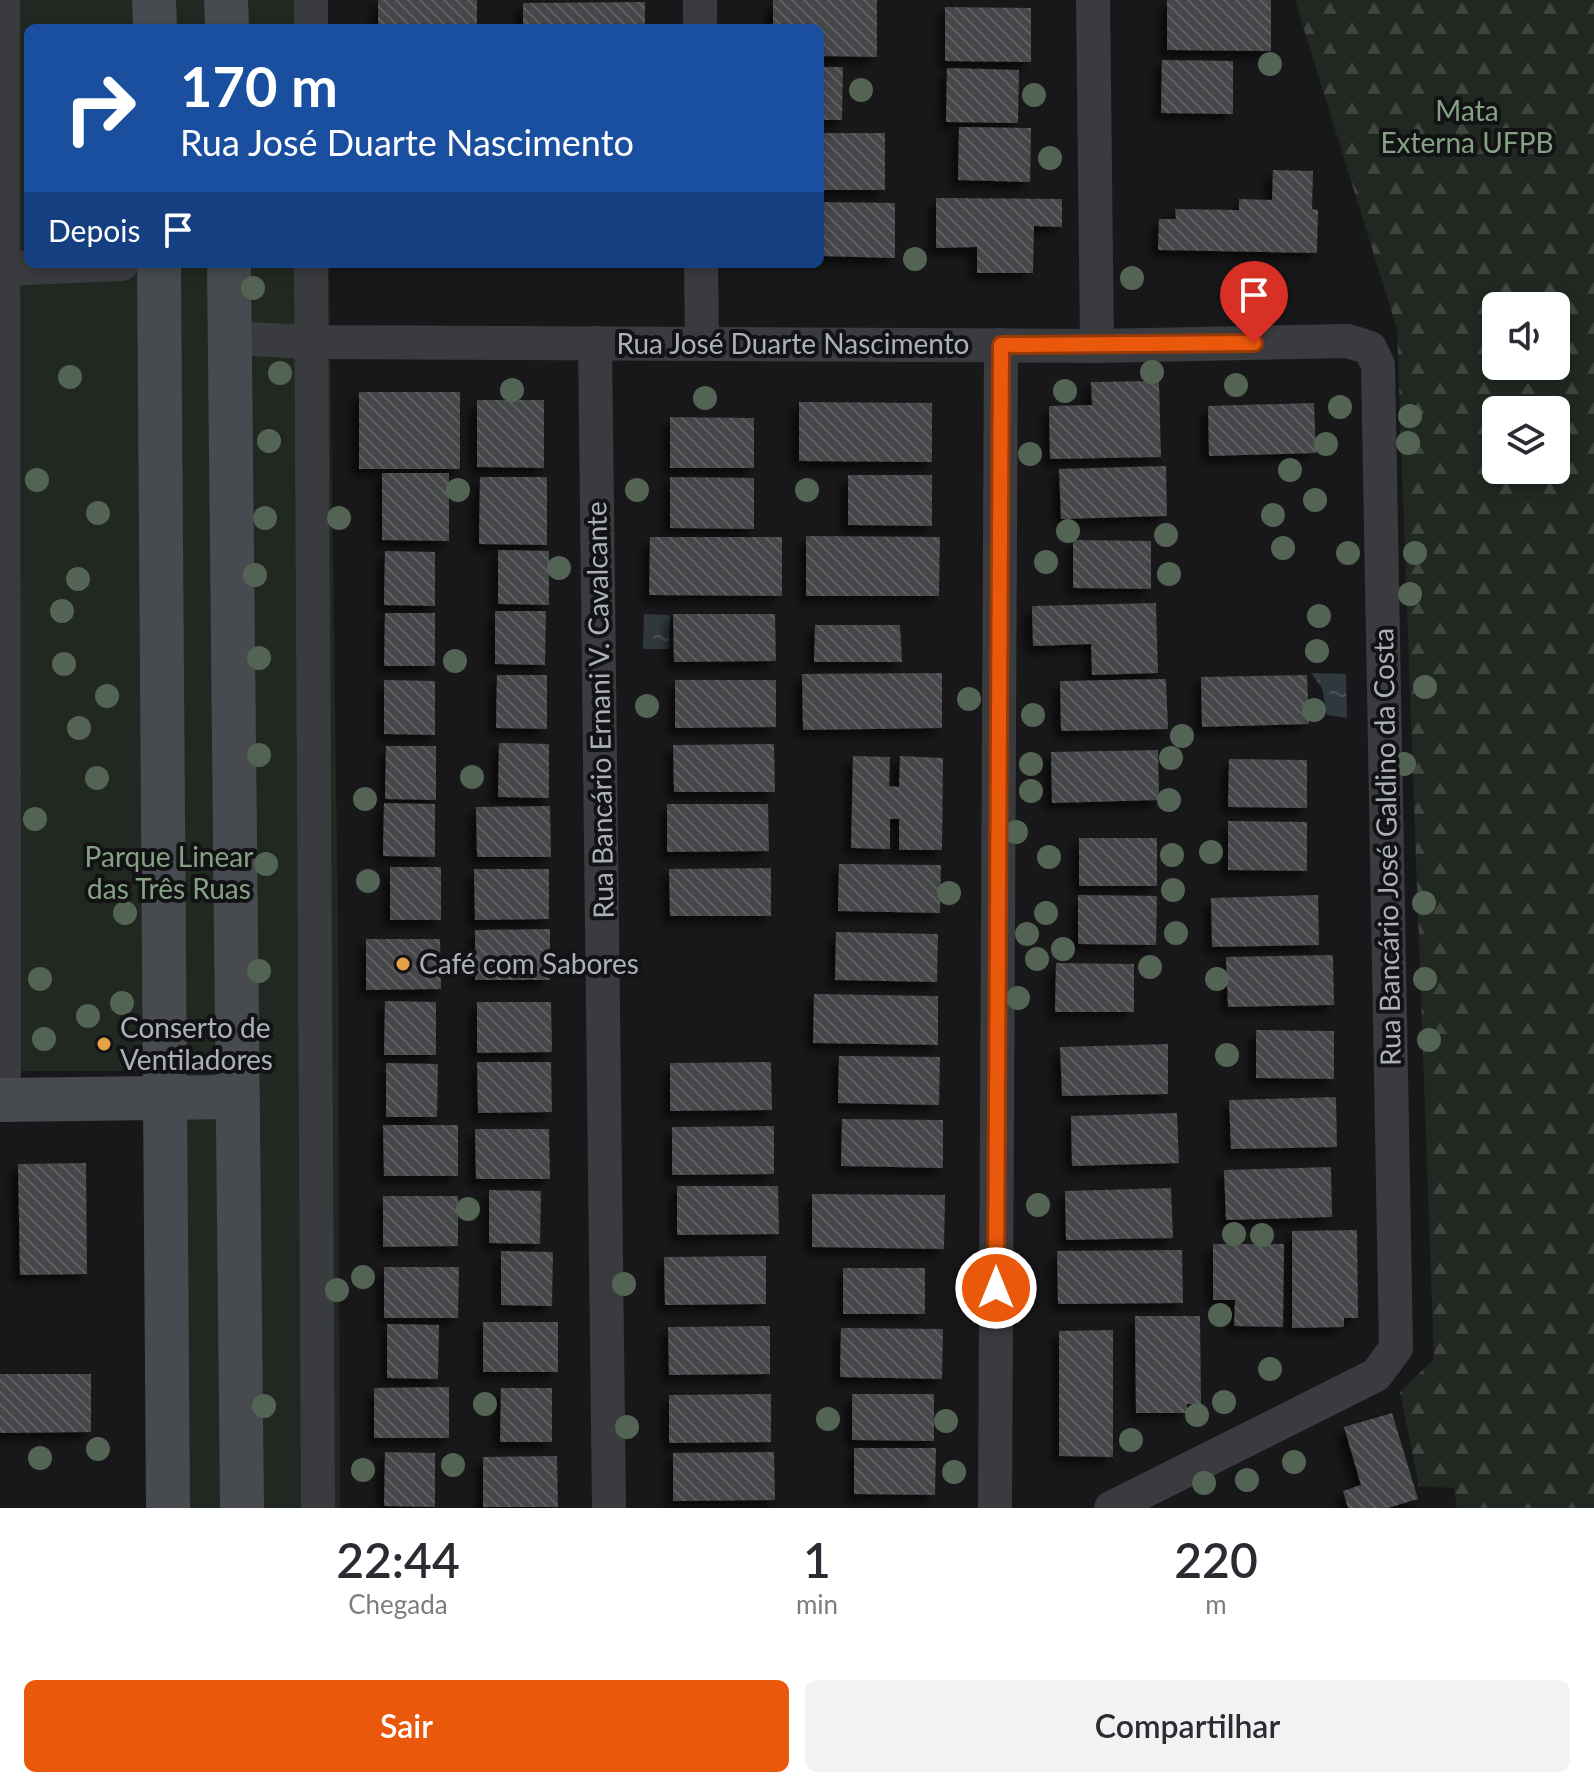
<!DOCTYPE html>
<html lang="pt">
<meta charset="utf-8">
<style>
body{margin:0;font-family:Lato,sans-serif;background:#f2f2f3;color:#2b2b33;height:100vh;display:flex;flex-direction:column;font-size:30px;white-space:nowrap}
*{box-sizing:border-box;margin:0}
p{font-size:26px;color:#7c7c81}
.icon{flex:none;width:44px;height:44px;fill:none;stroke:currentColor;stroke-width:2;stroke-linecap:round;stroke-linejoin:round}
.map{position:relative;height:1508px;overflow:hidden}
.sheet{display:flex;flex-direction:column;background:#fff;flex:1}
.sheet>*{flex:none}
.guide{position:absolute;left:24px;top:24px;width:800px;height:244px;border-radius:12px;box-shadow:0 4px 12px #0003;background:#1a4fa0;color:#fff;overflow:hidden}
.controls{position:absolute;left:1482px;top:292px;display:grid;gap:16px}
.controls a{display:grid;place-items:center;width:88px;height:88px;border-radius:12px;background:#fff;box-shadow:0 4px 12px #0003;font-size:40px}
.pin{position:absolute;display:grid;place-items:center;width:68px;height:68px;color:#fff;margin:-82px -34px;border-radius:50% 50% 50% 0;rotate:-45deg;box-shadow:0 0 8px #0007}
.pin .icon{rotate:45deg}
.me{position:absolute;width:88px;margin:-44px;rotate:0deg;stroke-linejoin:round;filter:drop-shadow(0 0 6px #0008)}
.turn{display:flex;align-items:center;gap:28px;height:168px;padding:0 24px;font-size:36px}
.turn .icon{width:104px;height:104px;stroke-width:2.5}
.turn b{display:block;font-size:56px;line-height:68px}
.then{display:flex;align-items:center;height:76px;padding:0 24px;background:#0003;gap:16px;font-size:30px}
.eta{display:flex;justify-content:space-evenly;align-items:center;height:136px;text-align:center}
.eta b{font-size:48px;font-weight:600;line-height:56px}
.button{display:flex;gap:16px;margin-top:auto;padding:16px 24px}
.button a{flex:1;height:92px;border-radius:12px;background:#ea580c;color:#fff;font-size:32px;font-weight:600;line-height:92px;text-align:center}
.button a+a{background:#f2f2f3;color:#2b2b33}
.map>svg:first-child{display:block}
.forest{fill:url(#forest-firs);fill-rule:evenodd}
.park{fill:#202821}
.water{fill:url(#water-ripples)}
.building{fill:url(#building-back-hatch);filter:url(#shadow)}
.lines{fill:none;stroke-linecap:round;stroke-linejoin:round}
.street{stroke:#393b3f;stroke-width:34}
.secondary{stroke:#474a4e;stroke-width:44}
.tree{fill:#546454}
.route-casing{stroke:#983908;stroke-width:20}
.route{stroke:#ea580c;stroke-width:14}
.poi-dot{fill:#e5a145;stroke:#131315;stroke-width:3}
.labels{text-anchor:middle;stroke-width:8;stroke-linejoin:round;paint-order:stroke}
.park-label{font-size:28px;fill:#85a284;stroke:#131315}
.street-label{font-size:28px;fill:#abb1b9;stroke:#131315}
.poi-label{font-size:28px;fill:#abb1b9;stroke:#131315;text-anchor:start}
</style>
<div class="map">
<svg width="1594" height="1508" viewBox="0 0 1594 1508">
<defs>
<pattern id="forest-firs" width="22" height="20" patternUnits="userSpaceOnUse" patternTransform="scale(2)"><rect width="22" height="20" fill="#202821"/><path d="M5 1l3.5 6h-7zM16 11l3.5 6h-7z" fill="#3e453f"/></pattern>
<pattern id="water-ripples" width="26" height="14" patternUnits="userSpaceOnUse" patternTransform="scale(2)"><rect width="26" height="14" fill="#2f383d"/><path d="M2 4q2-2 4 0t4 0M15 11q2-2 4 0t4 0" fill="none" stroke="#4a5257"/></pattern>
<pattern id="building-back-hatch" width="6" height="6" patternUnits="userSpaceOnUse" patternTransform="scale(2)"><rect width="6" height="6" fill="#45464a"/><path d="M-1 5l2 2M0 0l6 6M5-1l2 2" fill="none" stroke="#5d5e62"/></pattern>
<filter id="shadow"><feDropShadow dx="-7" dy="7" stdDeviation="4" flood-color="#0009"/></filter>
</defs>
<rect width="100%" height="100%" fill="#18181a"/>
<!-- forest -->
<path class="forest" d="M1295 0H1594V1508H1457L1454 1488 1419 1486 1400 1392 1434 1359 1397 329ZM1496 306H1556V366H1496ZM1496 410H1556V470H1496Z"/>
<!-- park -->
<polygon class="park" points="0,0 325,0 325,28 28,28 28,264 329,264 338,925 340,1508 155,1508 150,1071 0,1071"/>
<!-- water -->
<g class="water">
<polygon points="644,614 670,615 669,649 643,649"/>
<polygon points="1311,673 1346,674 1347,718 1327,715 1322,688"/>
</g>
<!-- building -->
<g class="building">
<rect x="378" y="0" width="99" height="28"/>
<polygon points="773,0 877,0 877,57 820,56 820,28 773,28"/>
<polygon points="1167,0 1271,0 1271,51 1167,50"/>
<polygon points="645,2 645,28 523,28 523,3"/>
<polygon points="945,7 1031,8 1031,62 945,61"/>
<polygon points="1162,60 1233,61 1233,114 1161,113"/>
<polygon points="820,67 843,67 842,120 820,120"/>
<polygon points="947,68 1019,70 1018,123 946,122"/>
<polygon points="959,127 1031,128 1030,182 958,180"/>
<rect x="820" y="133" width="65" height="57"/>
<polygon points="1273,170 1313,171 1312,209 1318,210 1317,253 1158,250 1159,219 1176,219 1175,209 1239,210 1239,199 1272,200"/>
<polygon points="936,198 1062,199 1062,227 1034,226 1033,273 977,273 977,247 936,248"/>
<polygon points="820,202 895,203 895,258 820,256"/>
<polygon points="1159,381 1161,457 1050,459 1049,406 1092,405 1091,382"/>
<rect x="359" y="392" width="101" height="77"/>
<polygon points="477,400 544,400 544,468 477,467"/>
<polygon points="799,402 932,403 932,462 799,461"/>
<polygon points="1314,403 1316,453 1209,456 1208,406"/>
<polygon points="670,417 754,418 754,468 670,468"/>
<polygon points="1166,466 1167,516 1061,519 1059,469"/>
<polygon points="382,473 449,473 449,541 382,540"/>
<polygon points="848,475 932,475 932,526 848,525"/>
<polygon points="480,477 547,477 547,545 479,544"/>
<polygon points="670,477 754,478 754,529 670,528"/>
<polygon points="806,536 940,537 939,596 806,596"/>
<polygon points="650,537 782,537 782,596 649,595"/>
<polygon points="1073,540 1151,541 1151,589 1073,588"/>
<polygon points="498,550 549,551 549,605 498,604"/>
<polygon points="385,551 435,552 435,606 384,605"/>
<polygon points="1156,603 1158,673 1092,675 1091,644 1033,646 1032,606"/>
<polygon points="495,611 546,611 545,665 495,664"/>
<polygon points="385,613 435,613 435,666 384,666"/>
<polygon points="673,614 775,614 776,661 674,662"/>
<polygon points="815,625 900,625 902,662 814,662"/>
<polygon points="942,673 942,728 803,730 802,674"/>
<polygon points="497,675 547,675 547,729 496,728"/>
<polygon points="1307,675 1309,724 1202,727 1201,677"/>
<polygon points="1166,679 1168,729 1061,731 1060,681"/>
<polygon points="384,680 435,681 435,735 384,734"/>
<polygon points="675,680 776,680 776,727 675,728"/>
<polygon points="499,743 549,744 549,798 498,797"/>
<polygon points="774,744 775,792 674,792 673,745"/>
<polygon points="386,746 436,746 436,800 385,799"/>
<polygon points="1158,750 1159,800 1052,803 1051,752"/>
<polygon points="853,756 890,757 889,786 899,787 900,756 943,758 942,850 899,850 899,819 890,819 890,849 851,848"/>
<polygon points="1229,759 1307,760 1307,808 1228,807"/>
<polygon points="384,803 435,804 435,857 383,856"/>
<polygon points="667,804 768,804 769,851 667,852"/>
<polygon points="550,806 551,857 477,857 476,807"/>
<polygon points="1228,821 1307,822 1307,871 1228,870"/>
<rect x="1079" y="838" width="78" height="48"/>
<polygon points="839,864 941,865 940,913 838,911"/>
<rect x="390" y="867" width="51" height="53"/>
<polygon points="771,868 771,916 670,916 669,869"/>
<polygon points="474,869 549,869 549,919 475,920"/>
<polygon points="1078,895 1157,896 1156,945 1078,944"/>
<polygon points="1318,895 1319,945 1212,947 1211,898"/>
<polygon points="550,929 550,980 475,980 475,930"/>
<polygon points="836,932 938,934 937,982 835,980"/>
<polygon points="366,939 440,939 441,989 366,990"/>
<polygon points="1333,955 1334,1005 1228,1007 1226,957"/>
<polygon points="1056,963 1134,964 1134,1012 1055,1012"/>
<polygon points="814,994 938,996 938,1045 813,1043"/>
<polygon points="385,1001 436,1002 436,1055 384,1055"/>
<polygon points="477,1002 551,1002 552,1052 477,1053"/>
<polygon points="1256,1030 1334,1031 1334,1079 1256,1078"/>
<polygon points="1168,1044 1168,1094 1062,1096 1060,1047"/>
<polygon points="839,1056 940,1057 939,1105 838,1103"/>
<polygon points="477,1062 551,1062 552,1112 478,1113"/>
<polygon points="771,1062 772,1110 670,1111 670,1063"/>
<polygon points="386,1063 438,1064 437,1117 386,1117"/>
<polygon points="1336,1097 1337,1147 1231,1149 1229,1100"/>
<polygon points="1177,1113 1179,1163 1072,1166 1071,1116"/>
<polygon points="842,1119 943,1120 943,1168 841,1166"/>
<polygon points="383,1125 458,1125 458,1176 384,1176"/>
<polygon points="774,1126 774,1174 672,1175 672,1127"/>
<polygon points="475,1129 549,1129 550,1179 476,1179"/>
<polygon points="86,1163 87,1274 20,1275 18,1164"/>
<polygon points="1331,1167 1332,1217 1226,1220 1224,1170"/>
<polygon points="677,1186 778,1186 779,1234 677,1235"/>
<polygon points="1171,1188 1173,1238 1066,1240 1065,1191"/>
<polygon points="489,1190 541,1191 540,1244 489,1243"/>
<polygon points="812,1194 945,1195 944,1249 812,1247"/>
<polygon points="383,1196 458,1196 458,1246 383,1247"/>
<polygon points="1357,1230 1358,1318 1344,1318 1344,1327 1292,1328 1292,1231"/>
<polygon points="1213,1244 1284,1244 1283,1327 1234,1326 1235,1300 1213,1300"/>
<polygon points="1182,1250 1183,1303 1058,1304 1057,1251"/>
<polygon points="501,1251 553,1252 552,1306 501,1305"/>
<polygon points="766,1256 766,1304 665,1305 664,1257"/>
<polygon points="384,1267 459,1267 458,1318 384,1318"/>
<rect x="843" y="1268" width="82" height="46"/>
<polygon points="1135,1316 1200,1316 1201,1404 1187,1404 1187,1413 1136,1413"/>
<rect x="483" y="1322" width="75" height="50"/>
<polygon points="387,1324 439,1325 438,1379 387,1378"/>
<polygon points="770,1326 770,1374 669,1375 668,1327"/>
<polygon points="841,1328 943,1329 942,1379 840,1377"/>
<polygon points="1113,1330 1113,1457 1059,1456 1059,1331"/>
<polygon points="0,1374 91,1374 91,1432 0,1433"/>
<polygon points="449,1387 449,1438 374,1438 374,1388"/>
<polygon points="501,1388 552,1388 552,1442 500,1442"/>
<polygon points="771,1394 771,1442 669,1443 669,1395"/>
<polygon points="852,1394 934,1394 934,1441 852,1440"/>
<polygon points="1392,1413 1418,1499 1388,1508 1348,1508 1343,1491 1361,1485 1344,1427"/>
<polygon points="854,1448 936,1448 935,1495 854,1494"/>
<polygon points="385,1452 435,1453 435,1507 384,1506"/>
<polygon points="774,1452 775,1500 673,1501 673,1453"/>
<polygon points="557,1456 558,1507 483,1507 483,1457"/>
</g>
<g class="lines">
<!-- street -->
<g class="street">
<polyline points="3,0 4,1100"/>
<polyline points="311,0 311,28"/>
<polyline points="700,0 700,28"/>
<polyline points="1093,0 1097,346"/>
<polyline points="311,264 318,1508"/>
<polyline points="701,264 702,343"/>
<polyline points="3,269 122,264"/>
<polyline points="230,338 311,342 1097,346 1348,341 1370,348 1378,365 1396,1348 1376,1375 1111,1508"/>
<polyline points="595,343 609,1508"/>
<polyline points="995,1508 1001,345"/>
</g>
<!-- secondary -->
<g class="secondary">
<polyline points="154,0 155,28"/>
<polyline points="226,0 227,28"/>
<polyline points="159,264 168,1508"/>
<polyline points="229,264 242,1508"/>
<polyline points="0,1100 238,1097"/>
</g>
</g>
<!-- trees -->
<g class="tree">
<circle cx="1270" cy="64" r="12"/>
<circle cx="861" cy="90" r="12"/>
<circle cx="1034" cy="95" r="12"/>
<circle cx="1050" cy="158" r="12"/>
<circle cx="915" cy="259" r="12"/>
<circle cx="1132" cy="278" r="12"/>
<circle cx="253" cy="288" r="12"/>
<circle cx="1152" cy="372" r="12"/>
<circle cx="280" cy="373" r="12"/>
<circle cx="70" cy="377" r="12"/>
<circle cx="1236" cy="385" r="12"/>
<circle cx="512" cy="390" r="12"/>
<circle cx="1065" cy="391" r="12"/>
<circle cx="705" cy="398" r="12"/>
<circle cx="1340" cy="407" r="12"/>
<circle cx="1410" cy="416" r="12"/>
<circle cx="269" cy="441" r="12"/>
<circle cx="1408" cy="443" r="12"/>
<circle cx="1326" cy="444" r="12"/>
<circle cx="1030" cy="454" r="12"/>
<circle cx="1290" cy="470" r="12"/>
<circle cx="37" cy="480" r="12"/>
<circle cx="458" cy="490" r="12"/>
<circle cx="637" cy="490" r="12"/>
<circle cx="807" cy="490" r="12"/>
<circle cx="1315" cy="500" r="12"/>
<circle cx="98" cy="513" r="12"/>
<circle cx="1273" cy="515" r="12"/>
<circle cx="265" cy="518" r="12"/>
<circle cx="339" cy="518" r="12"/>
<circle cx="1068" cy="531" r="12"/>
<circle cx="1166" cy="535" r="12"/>
<circle cx="1283" cy="548" r="12"/>
<circle cx="1348" cy="553" r="12"/>
<circle cx="1415" cy="553" r="12"/>
<circle cx="1046" cy="562" r="12"/>
<circle cx="559" cy="568" r="12"/>
<circle cx="1169" cy="574" r="12"/>
<circle cx="255" cy="575" r="12"/>
<circle cx="78" cy="579" r="12"/>
<circle cx="1410" cy="594" r="12"/>
<circle cx="62" cy="611" r="12"/>
<circle cx="1319" cy="616" r="12"/>
<circle cx="1317" cy="651" r="12"/>
<circle cx="259" cy="658" r="12"/>
<circle cx="455" cy="661" r="12"/>
<circle cx="64" cy="664" r="12"/>
<circle cx="1425" cy="687" r="12"/>
<circle cx="107" cy="696" r="12"/>
<circle cx="969" cy="699" r="12"/>
<circle cx="647" cy="706" r="12"/>
<circle cx="1314" cy="710" r="12"/>
<circle cx="1033" cy="715" r="12"/>
<circle cx="79" cy="728" r="12"/>
<circle cx="1182" cy="736" r="12"/>
<circle cx="259" cy="755" r="12"/>
<circle cx="1171" cy="758" r="12"/>
<circle cx="1031" cy="764" r="12"/>
<circle cx="1404" cy="764" r="12"/>
<circle cx="472" cy="777" r="12"/>
<circle cx="97" cy="778" r="12"/>
<circle cx="1031" cy="791" r="12"/>
<circle cx="365" cy="799" r="12"/>
<circle cx="1169" cy="800" r="12"/>
<circle cx="35" cy="819" r="12"/>
<circle cx="1016" cy="832" r="12"/>
<circle cx="1211" cy="852" r="12"/>
<circle cx="1172" cy="855" r="12"/>
<circle cx="1049" cy="857" r="12"/>
<circle cx="266" cy="864" r="12"/>
<circle cx="368" cy="881" r="12"/>
<circle cx="1173" cy="890" r="12"/>
<circle cx="949" cy="893" r="12"/>
<circle cx="1424" cy="903" r="12"/>
<circle cx="125" cy="913" r="12"/>
<circle cx="1046" cy="913" r="12"/>
<circle cx="1176" cy="933" r="12"/>
<circle cx="1027" cy="934" r="12"/>
<circle cx="1063" cy="949" r="12"/>
<circle cx="1037" cy="959" r="12"/>
<circle cx="1150" cy="967" r="12"/>
<circle cx="259" cy="971" r="12"/>
<circle cx="40" cy="979" r="12"/>
<circle cx="1217" cy="979" r="12"/>
<circle cx="1425" cy="979" r="12"/>
<circle cx="1018" cy="998" r="12"/>
<circle cx="122" cy="1003" r="12"/>
<circle cx="88" cy="1016" r="12"/>
<circle cx="44" cy="1039" r="12"/>
<circle cx="1429" cy="1040" r="12"/>
<circle cx="1227" cy="1055" r="12"/>
<circle cx="1038" cy="1205" r="12"/>
<circle cx="468" cy="1209" r="12"/>
<circle cx="1234" cy="1234" r="12"/>
<circle cx="1262" cy="1235" r="12"/>
<circle cx="363" cy="1277" r="12"/>
<circle cx="624" cy="1284" r="12"/>
<circle cx="337" cy="1290" r="12"/>
<circle cx="1220" cy="1315" r="12"/>
<circle cx="1270" cy="1369" r="12"/>
<circle cx="1224" cy="1402" r="12"/>
<circle cx="485" cy="1404" r="12"/>
<circle cx="264" cy="1406" r="12"/>
<circle cx="1197" cy="1415" r="12"/>
<circle cx="828" cy="1419" r="12"/>
<circle cx="946" cy="1421" r="12"/>
<circle cx="627" cy="1427" r="12"/>
<circle cx="1131" cy="1440" r="12"/>
<circle cx="98" cy="1449" r="12"/>
<circle cx="40" cy="1458" r="12"/>
<circle cx="1294" cy="1462" r="12"/>
<circle cx="453" cy="1465" r="12"/>
<circle cx="363" cy="1470" r="12"/>
<circle cx="954" cy="1472" r="12"/>
<circle cx="1247" cy="1480" r="12"/>
<circle cx="1204" cy="1483" r="12"/>
</g>
<g class="lines">
<defs>
<polyline id="route" points="996,1288 1001,345 1254,343"/>
</defs>
<!-- route casing -->
<use href="#route" class="route-casing"/>
<!-- route -->
<use href="#route" class="route"/>
</g>
<!-- markers -->
<g class="poi-dot">
<circle cx="403" cy="964" r="8"/>
<circle cx="104" cy="1044" r="8"/>
</g>
<g class="labels">
<!-- park labels -->
<g class="park-label">
<text x="1467" y="121">Mata<tspan x="1467" dy="32">Externa UFPB</tspan></text>
<text x="169" y="867">Parque Linear<tspan x="169" dy="32">das Três Ruas</tspan></text>
</g>
<!-- street labels -->
<g class="street-label">
<text x="793" y="354">Rua José Duarte Nascimento</text>
<text transform="translate(600 710) rotate(-91)" y="10">Rua Bancário Ernani V. Cavalcante</text>
<text transform="translate(1387 847) rotate(-91)" y="10">Rua Bancário José Galdino da Costa</text>
</g>
<!-- poi labels -->
<g class="poi-label">
<text x="419" y="974">Café com Sabores</text>
<text x="120" y="1038">Conserto de<tspan x="120" dy="32">Ventiladores</tspan></text>
</g>
</g>
</svg>
<div class="controls">
<a><svg class="icon" aria-label="sound" viewBox="0 0 24 24"><path d="M4 9h4l5-4v14l-5-4H4zM17 9q2 3 0 6"/></svg></a>
<a><svg class="icon" aria-label="layers" viewBox="0 0 24 24"><path d="M12 4l9 5-9 5-9-5zM3 14l9 5 9-5"/></svg></a>
</div>
<div class="pin" style="left:1254px;top:343px;background:#d93025"><svg class="icon" aria-label="arrive" viewBox="0 0 24 24"><path d="M6 21V4h12l-3 4 3 4H6"/></svg></div>
<svg class="me" style="left:996px;top:1288px" viewBox="-20 -20 40 40"><circle r="17" fill="#ea580c" stroke="#fff" stroke-width="3"/><path d="M0-11L8 9 0 5-8 9z" fill="#fff"/></svg>
<div class="guide">
<div class="turn"><svg class="icon" aria-label="right" viewBox="0 0 24 24"><path d="M7 20v-9h11M14 6l5 5-5 5"/></svg><div><b>170 m</b>Rua José Duarte Nascimento</div></div>
<div class="then">Depois<svg class="icon" aria-label="arrive" viewBox="0 0 24 24"><path d="M6 21V4h12l-3 4 3 4H6"/></svg></div>
</div>
</div>
<section class="sheet">
<div class="eta">
<div><b>22:44</b><p>Chegada</p></div>
<div><b>1</b><p>min</p></div>
<div><b>220</b><p>m</p></div>
</div>
<div class="button"><a>Sair</a><a>Compartilhar</a></div>
</section>
